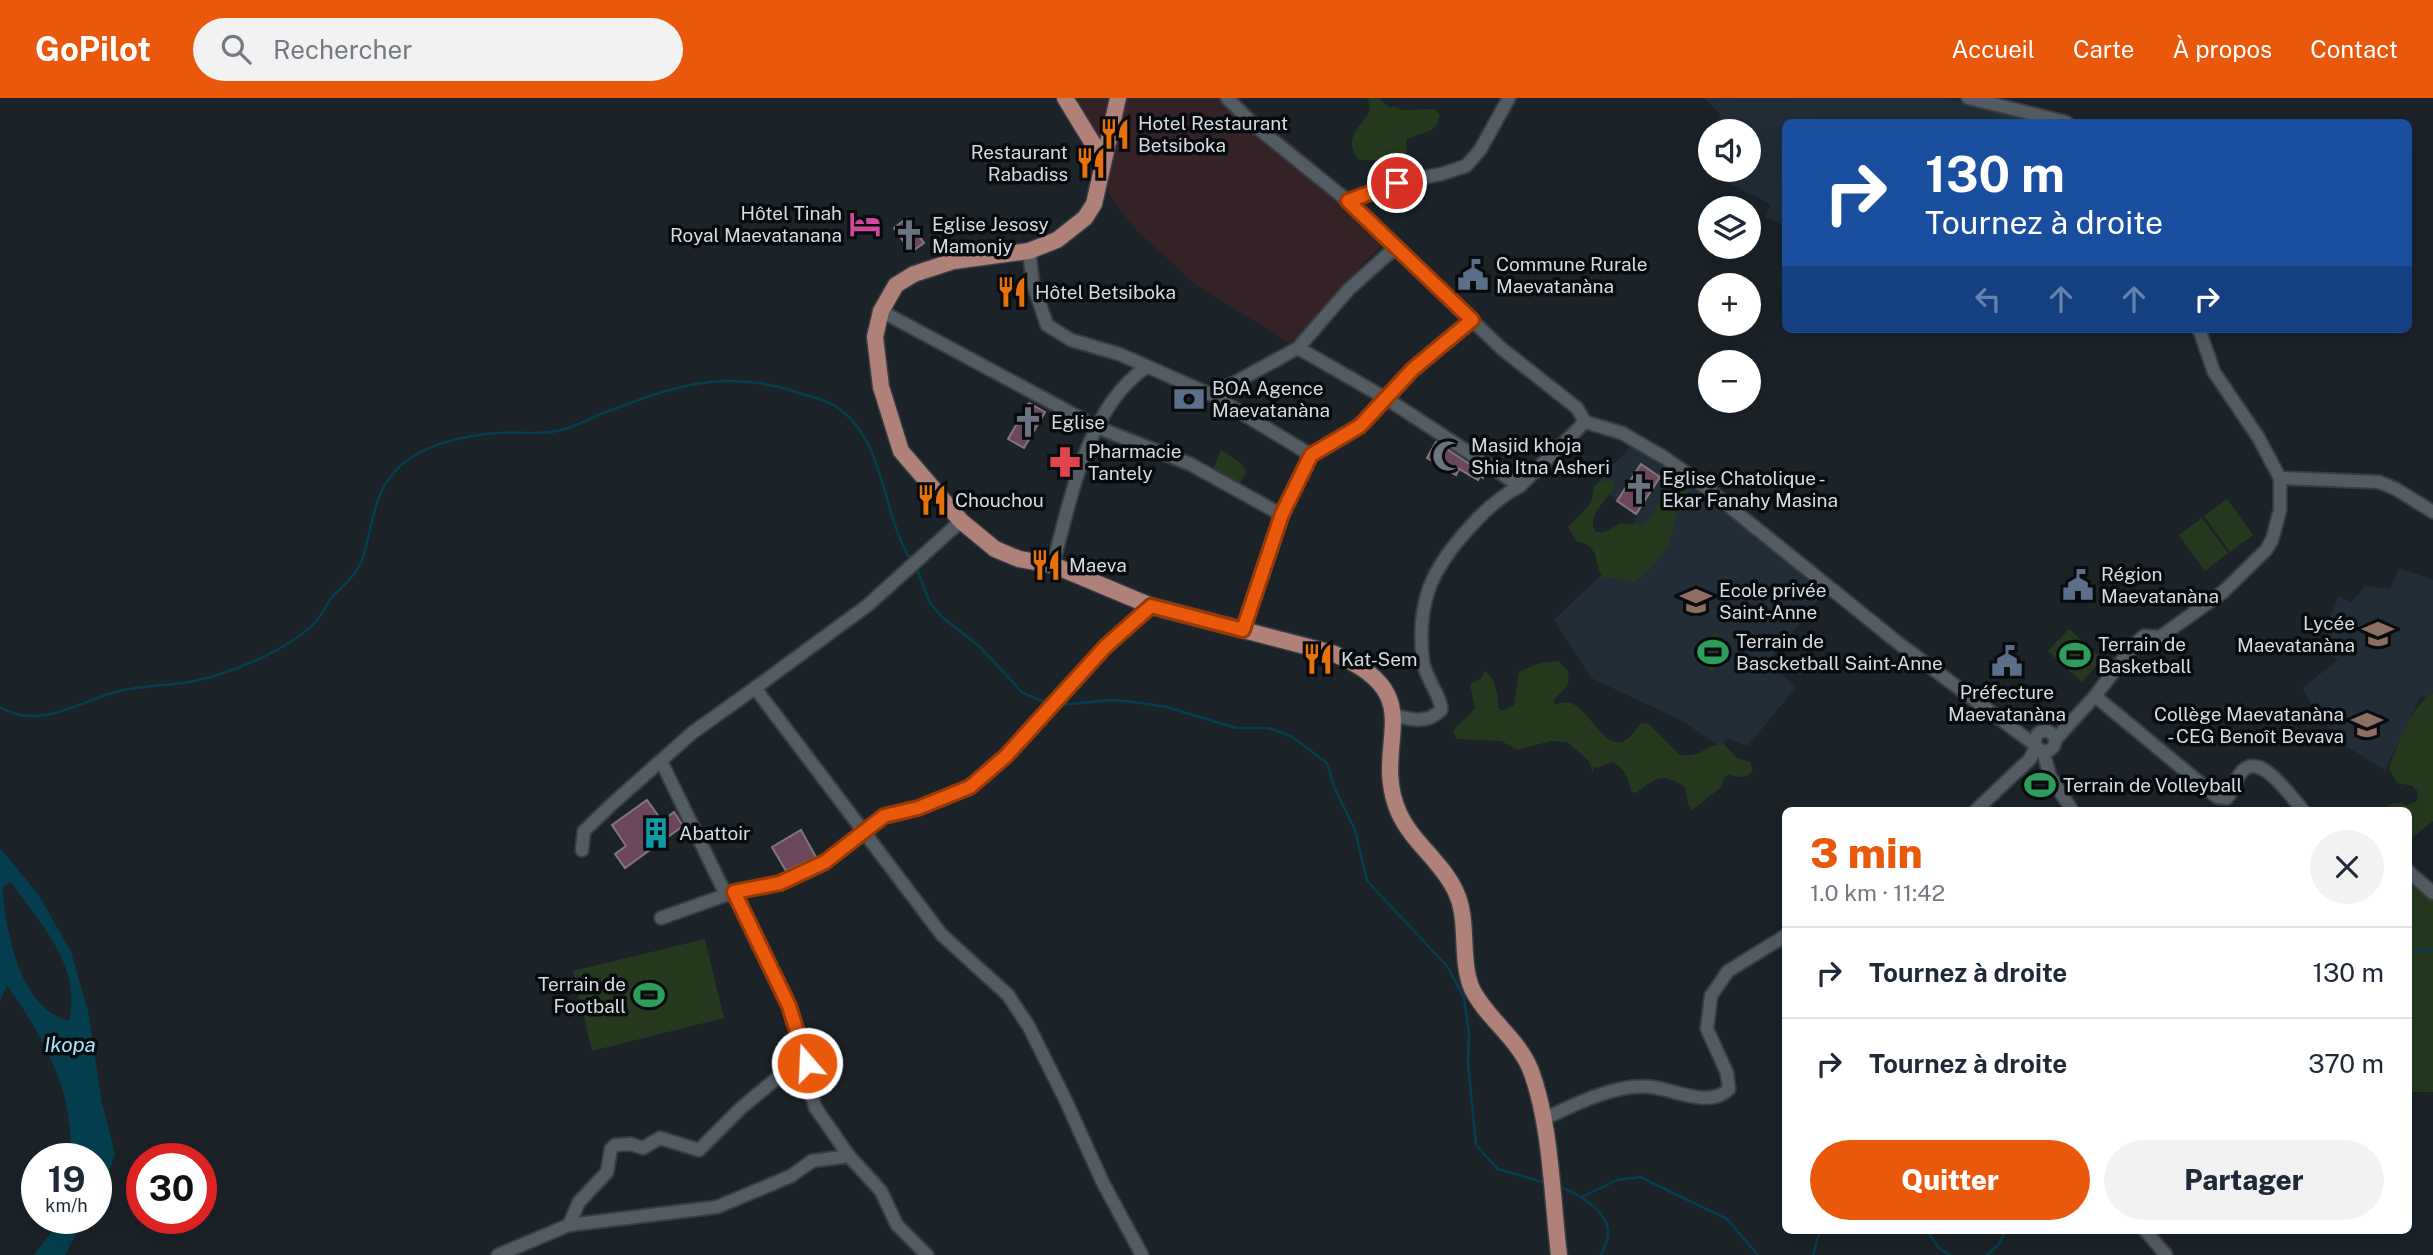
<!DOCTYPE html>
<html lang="fr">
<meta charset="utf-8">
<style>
body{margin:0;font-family:"Public Sans",sans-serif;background:#f2f2f3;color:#1f2937;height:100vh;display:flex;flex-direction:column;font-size:26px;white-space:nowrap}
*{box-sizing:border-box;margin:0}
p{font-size:23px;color:#747a83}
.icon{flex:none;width:38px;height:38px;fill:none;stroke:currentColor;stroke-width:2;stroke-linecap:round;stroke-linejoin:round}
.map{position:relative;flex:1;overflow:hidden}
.sheet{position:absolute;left:1782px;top:709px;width:630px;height:427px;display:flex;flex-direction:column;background:#fff;border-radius:10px;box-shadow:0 7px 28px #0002}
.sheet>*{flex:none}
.banner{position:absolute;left:1782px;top:21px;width:630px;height:214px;border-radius:10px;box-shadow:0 7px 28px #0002;background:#1a4fa0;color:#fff;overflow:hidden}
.controls{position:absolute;left:1698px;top:21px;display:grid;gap:14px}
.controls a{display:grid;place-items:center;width:63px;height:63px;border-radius:50%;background:#fff;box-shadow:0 7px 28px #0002;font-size:35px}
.speed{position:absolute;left:21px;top:1045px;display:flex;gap:14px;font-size:35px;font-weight:700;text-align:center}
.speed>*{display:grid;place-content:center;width:91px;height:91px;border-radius:50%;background:#fff;box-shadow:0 7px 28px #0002;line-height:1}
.speed small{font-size:18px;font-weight:400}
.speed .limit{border:10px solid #d22;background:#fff;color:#111}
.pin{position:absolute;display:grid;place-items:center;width:60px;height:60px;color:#fff;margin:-30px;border:4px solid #fff;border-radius:50%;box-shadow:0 2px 7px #0007}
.me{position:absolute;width:77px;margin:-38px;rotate:341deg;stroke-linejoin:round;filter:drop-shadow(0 0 5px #0008)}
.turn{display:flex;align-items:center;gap:24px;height:147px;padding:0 28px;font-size:32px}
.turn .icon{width:91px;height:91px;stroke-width:2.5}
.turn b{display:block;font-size:49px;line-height:60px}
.lanes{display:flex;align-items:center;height:66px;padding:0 28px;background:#0003;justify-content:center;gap:35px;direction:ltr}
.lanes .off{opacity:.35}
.round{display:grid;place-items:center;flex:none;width:74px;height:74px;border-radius:37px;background:#f2f2f3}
.headline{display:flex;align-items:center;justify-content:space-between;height:119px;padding:0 28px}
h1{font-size:42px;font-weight:800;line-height:52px;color:#ea580c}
.primary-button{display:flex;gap:14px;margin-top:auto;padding:14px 28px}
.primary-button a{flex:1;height:80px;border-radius:42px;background:#ea580c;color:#fff;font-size:28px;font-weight:800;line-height:80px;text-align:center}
.primary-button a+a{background:#f2f2f3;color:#1f2937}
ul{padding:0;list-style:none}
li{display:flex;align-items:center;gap:21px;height:91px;padding:0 28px;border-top:2px solid #e0e1e3}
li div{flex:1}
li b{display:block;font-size:26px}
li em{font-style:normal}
header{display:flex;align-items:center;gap:42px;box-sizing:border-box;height:98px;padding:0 35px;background:#ea580c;color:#fff}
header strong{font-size:33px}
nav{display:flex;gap:38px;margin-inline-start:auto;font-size:24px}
.search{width:490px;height:63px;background:#f2f2f3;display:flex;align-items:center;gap:18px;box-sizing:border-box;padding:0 24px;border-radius:38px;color:#747a83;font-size:26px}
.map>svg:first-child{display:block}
.commercial{fill:#352226}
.built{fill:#222d37}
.green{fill:#25391f}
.water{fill:#053f4f;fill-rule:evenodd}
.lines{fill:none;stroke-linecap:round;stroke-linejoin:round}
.stream{stroke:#053f4f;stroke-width:2.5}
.building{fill:#6c465b;stroke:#81767c;stroke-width:2}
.minor-casing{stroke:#383d43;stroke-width:16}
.major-casing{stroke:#383d43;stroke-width:19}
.minor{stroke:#545c63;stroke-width:12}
.major{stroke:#b08178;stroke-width:16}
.route-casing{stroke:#983908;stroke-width:18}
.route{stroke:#ea580c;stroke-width:12}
.labels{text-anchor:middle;stroke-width:7;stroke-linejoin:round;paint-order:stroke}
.poi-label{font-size:19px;fill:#d7dbe0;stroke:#080b0e;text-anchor:start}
.water-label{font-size:21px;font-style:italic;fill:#a4e4fc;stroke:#080b0e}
</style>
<header>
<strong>GoPilot</strong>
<div class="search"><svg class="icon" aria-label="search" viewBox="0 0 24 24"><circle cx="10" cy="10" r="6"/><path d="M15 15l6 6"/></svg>Rechercher</div>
<nav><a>Accueil</a><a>Carte</a><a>À propos</a><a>Contact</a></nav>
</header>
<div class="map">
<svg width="2433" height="1157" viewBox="0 0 2433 1157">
<rect width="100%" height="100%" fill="#1b2228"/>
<!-- commercial -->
<polygon class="commercial" points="1065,0 1238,0 1315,65 1391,137 1333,198 1293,247 1197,188 1134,130 1108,95 1107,82"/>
<!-- built -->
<g class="built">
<polygon points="1704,0 1944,0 2054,24 1785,24 1785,128 1766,119 1770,106 1725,83 1712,72 1748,72 1748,33 1713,33 1721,18"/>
<polygon points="1638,340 1754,426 1758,424 1834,483 1768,564 1796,589 1748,648 1727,641 1720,649 1682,623 1591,580 1554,522 1606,472 1638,418 1596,386"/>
<polygon points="2399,470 2433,482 2433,603 2421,598 2385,672 2341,645 2313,609 2302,590 2338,562 2318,550 2338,498 2352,504 2365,488 2390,491"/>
</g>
<!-- green -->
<g class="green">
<path d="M1368 0H1379L1390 10 1394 8 1403 12 1434 11 1440 17C1436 38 1421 33 1406 42L1407 59 1404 63 1359 62C1342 40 1360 30 1370 13Z"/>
<polygon points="1221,352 1241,365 1246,374 1237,391 1211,375"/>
<path d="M1672 362 1734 411 1729 419 1693 390C1674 402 1677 433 1666 451 1659 462 1645 476 1634 484 1623 483 1616 479 1604 480 1591 464 1603 449 1576 443L1568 429 1591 405 1594 388 1609 380 1615 386C1609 403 1584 417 1596 434H1605L1620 425 1644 427C1653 419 1664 396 1665 385 1667 375 1666 371 1672 362Z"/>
<polygon points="2227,401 2253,437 2230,454 2204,418"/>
<polygon points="2202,420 2228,455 2205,473 2179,437"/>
<polygon points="2069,531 2102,561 2082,584 2048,553"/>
<polygon points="1715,534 1733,551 1712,574 1693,556"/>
<path d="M1558 563 1567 571C1573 589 1563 590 1554 602L1555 606C1560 606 1566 603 1571 605 1596 616 1611 673 1640 626L1648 625 1680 657C1698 660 1707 648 1723 645L1737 660 1750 664 1753 672C1746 683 1738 678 1728 677L1725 679 1720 690 1692 712 1688 706 1685 689C1661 674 1656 680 1636 695L1632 694C1627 681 1627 673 1613 664L1597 670 1594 669 1593 676 1589 663 1567 644 1551 643 1518 652 1501 643 1457 641 1453 634 1455 630 1475 611 1470 586 1481 580 1485 573C1495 579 1499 599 1498 610L1502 613 1514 607 1519 574 1540 565Z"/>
<path d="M2433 595V723L2408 743V712H2381C2391 706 2398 703 2408 707L2417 703 2418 694 2413 688 2397 685 2389 670C2398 645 2410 610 2433 595Z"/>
<polygon points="2408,773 2433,786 2433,994 2408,994"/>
<polygon points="705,841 724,920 592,953 573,873"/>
</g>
<!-- water -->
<g class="water">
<path d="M0 750 38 796 71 854 88 913 102 1005 115 1056 102 1095 96 1103V1060H69C78 999 41 935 7 887L0 903ZM11 784C40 826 82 867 69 923 18 909 7 834 2 790Z"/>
<polygon points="57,1120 85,1120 65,1157 34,1157 53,1132"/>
</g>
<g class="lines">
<!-- stream -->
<g class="stream">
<polyline points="917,471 930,505 942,519 979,548 1023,595 1047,605"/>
<polyline points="1060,607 1112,602 1134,604 1167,609 1236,630 1268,630 1291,638 1327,665 1335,691 1355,732 1367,783 1447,868 1464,900 1469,935 1468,965 1476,1047 1498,1071 1546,1085"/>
<path d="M0 609C37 632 78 605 115 594 138 588 160 588 183 585 223 579 291 552 317 522 324 514 327 505 333 498 344 486 356 478 362 462 375 423 371 388 409 361 433 344 469 337 497 335 518 333 540 338 561 332 575 329 589 321 603 315 672 289 725 269 799 295 812 299 830 303 841 312 886 347 882 417 911 462"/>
<polyline points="2408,856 2433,851"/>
<path d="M1559 1089C1576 1094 1610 1114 1608 1136 1608 1143 1604 1150 1601 1157"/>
<polyline points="1582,1099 1617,1082 1640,1079 1727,1121 1758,1157"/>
<polyline points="1926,1132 1939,1150 1950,1157"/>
<polyline points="1813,1157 1820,1132"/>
<polyline points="1987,1157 1999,1146 2006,1132"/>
</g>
</g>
<!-- building -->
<g class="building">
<polygon points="907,120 924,145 911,154 894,130"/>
<polygon points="1029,305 1045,314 1024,350 1008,341"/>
<polygon points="1436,344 1485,376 1483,380 1480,378 1478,382 1459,371 1456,377 1427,360"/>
<polygon points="1641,366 1660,379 1636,416 1617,403"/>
<polygon points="647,702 662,723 674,714 683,728 625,770 615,756 626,748 612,727"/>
<polygon points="801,732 816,759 786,773 772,749"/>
</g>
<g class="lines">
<defs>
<g id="minor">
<polyline points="1227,0 1254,27 1348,103 1501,250 1577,310 1585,324 1622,335 1665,360 1699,384 1897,544 2035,647"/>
<polyline points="1968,0 2066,24"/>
<polyline points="1348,103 1397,85 1441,76 1466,68 1480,52 1509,0"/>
<polyline points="1029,153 1033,186 1047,227 1071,242 1119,256 1212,297 1311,357 1360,328 1414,271 1472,222"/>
<polyline points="881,213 1099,330 1190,366 1282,417"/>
<polyline points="1298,250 1387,301 1520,388 1585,324"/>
<polyline points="1212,297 1298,250 1349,191 1395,150"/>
<polyline points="2280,380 2379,384 2396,391 2433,414"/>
<polyline points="961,423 868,507 755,590 942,837 1008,897 1029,929 1065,1001 1103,1085 1142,1157"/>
<path d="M1053 467C1070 403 1087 310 1145 270"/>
<polyline points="1243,532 1282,417 1311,357"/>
<path d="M2095 598 2217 699 2227 700C2234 692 2235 683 2240 676 2259 649 2292 701 2303 712"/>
<path d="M1394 617C1412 622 1427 626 1441 612 1443 602 1426 581 1423 564 1416 504 1431 471 1471 428 1485 412 1501 398 1520 388"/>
<circle cx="2045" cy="643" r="10"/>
<polyline points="2055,642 2095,598 2135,546 2144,538 2160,539 2223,494 2266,452 2272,442 2280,412 2280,380 2258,339 2214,274 2199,231"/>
<polyline points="2043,653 2050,678 2072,712"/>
<polyline points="661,663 726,797"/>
<polyline points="1976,712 2030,661 2036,649"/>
<polyline points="582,752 584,733 611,707 692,635 755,590"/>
<polyline points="2408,773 2433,795"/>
<polyline points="661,820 734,794 781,785 825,764 884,718 918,710 970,689 1006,658 1105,549 1151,508"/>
<polyline points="801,950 813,980 811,994 815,1009 849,1058 881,1093 897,1127 927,1157"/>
<path d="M1542 1022C1573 1007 1616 985 1651 989 1674 991 1709 1011 1729 991L1727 975 1707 931 1711 898 1728 873 1785 838"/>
<polyline points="569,1127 717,1109 791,1078 812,1063 849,1058"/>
<polyline points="2145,1132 2166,1157"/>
<polyline points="498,1157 569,1127 579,1104 607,1074 611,1051 615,1047 631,1046 643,1050 660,1040 699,1052 741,1010 789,970 801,950 789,908 734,794"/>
</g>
<g id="major">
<polyline points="1065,0 1103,62"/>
<path d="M1118 0 1094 106 1085 120 1057 142 1029 153 954 163 914 176 896 187 881 213 875 239 881 289 901 353 961 423 995 451 1019 461 1053 467 1151 508 1332 555C1436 597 1368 646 1399 715 1412 744 1441 763 1455 792 1470 822 1459 860 1472 891 1487 921 1519 941 1531 973 1551 1026 1552 1100 1559 1157"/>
</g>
</defs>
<!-- minor casing -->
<use href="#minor" class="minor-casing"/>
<!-- major casing -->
<use href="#major" class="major-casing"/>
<!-- minor -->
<use href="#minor" class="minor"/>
<!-- major -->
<use href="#major" class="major"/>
</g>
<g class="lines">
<defs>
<polyline id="route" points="807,965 789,908 734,794 780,785 825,764 884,718 918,710 970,689 1006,658 1105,549 1151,508 1243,532 1282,416 1311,357 1360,328 1413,271 1472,222 1348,103 1397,85"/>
</defs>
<!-- route casing -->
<use href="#route" class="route-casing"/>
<!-- route -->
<use href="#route" class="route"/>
</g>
<!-- icons -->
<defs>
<symbol id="restaurant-bare" viewBox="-9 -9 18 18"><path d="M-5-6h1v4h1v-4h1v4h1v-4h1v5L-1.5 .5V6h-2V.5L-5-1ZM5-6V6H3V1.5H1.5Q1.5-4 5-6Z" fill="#e8710a" stroke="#080b0e" stroke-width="2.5" paint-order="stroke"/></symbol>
<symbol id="hotel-bare" viewBox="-9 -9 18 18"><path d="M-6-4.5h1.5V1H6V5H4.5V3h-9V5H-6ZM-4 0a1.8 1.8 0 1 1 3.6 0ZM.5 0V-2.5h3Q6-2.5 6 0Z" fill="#d1479c" stroke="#080b0e" stroke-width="2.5" paint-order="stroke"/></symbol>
<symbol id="church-bare" viewBox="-9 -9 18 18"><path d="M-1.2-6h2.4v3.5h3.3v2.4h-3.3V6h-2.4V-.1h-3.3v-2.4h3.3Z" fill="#6b7280" stroke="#080b0e" stroke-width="2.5" paint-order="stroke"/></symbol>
<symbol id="civic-bare" viewBox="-9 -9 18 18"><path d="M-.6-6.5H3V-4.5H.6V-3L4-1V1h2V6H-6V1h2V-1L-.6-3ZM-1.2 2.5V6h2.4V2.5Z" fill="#5c6f8a" stroke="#080b0e" stroke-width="2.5" paint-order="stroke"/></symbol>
<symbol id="bank-bare" viewBox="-9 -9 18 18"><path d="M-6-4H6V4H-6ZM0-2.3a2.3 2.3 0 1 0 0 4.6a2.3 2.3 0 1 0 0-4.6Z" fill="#5c6f8a" stroke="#080b0e" stroke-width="2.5" paint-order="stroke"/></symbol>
<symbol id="mosque-bare" viewBox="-9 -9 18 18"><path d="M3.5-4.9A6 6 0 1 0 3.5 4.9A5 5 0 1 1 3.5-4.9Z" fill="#6b7280" stroke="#080b0e" stroke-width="2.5" paint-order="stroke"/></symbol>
<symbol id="pharmacy-bare" viewBox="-9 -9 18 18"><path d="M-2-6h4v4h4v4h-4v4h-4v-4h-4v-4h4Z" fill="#e0444e" stroke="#080b0e" stroke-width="2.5" paint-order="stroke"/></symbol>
<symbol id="school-bare" viewBox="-9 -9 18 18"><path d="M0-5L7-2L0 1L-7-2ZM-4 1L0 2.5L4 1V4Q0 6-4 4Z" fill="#8d6e63" stroke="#080b0e" stroke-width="2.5" paint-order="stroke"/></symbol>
<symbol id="stadium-bare" viewBox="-9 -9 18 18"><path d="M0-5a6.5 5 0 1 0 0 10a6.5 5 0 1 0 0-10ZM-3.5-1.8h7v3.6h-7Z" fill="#2e9e5b" stroke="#080b0e" stroke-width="2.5" paint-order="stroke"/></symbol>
<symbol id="building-bare" viewBox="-9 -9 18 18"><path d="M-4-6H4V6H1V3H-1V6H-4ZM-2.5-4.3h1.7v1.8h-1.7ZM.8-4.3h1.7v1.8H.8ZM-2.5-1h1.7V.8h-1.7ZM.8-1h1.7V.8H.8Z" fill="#0f9aa8" stroke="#080b0e" stroke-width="2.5" paint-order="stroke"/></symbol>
</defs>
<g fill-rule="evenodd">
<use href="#restaurant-bare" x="1093" y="14" width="44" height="44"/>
<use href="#restaurant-bare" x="1069" y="43" width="44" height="44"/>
<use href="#hotel-bare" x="843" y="104" width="44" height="44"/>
<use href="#church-bare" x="887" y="115" width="44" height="44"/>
<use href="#civic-bare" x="1451" y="155" width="44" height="44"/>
<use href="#restaurant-bare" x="990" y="172" width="44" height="44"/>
<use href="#bank-bare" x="1167" y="279" width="44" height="44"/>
<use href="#church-bare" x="1006" y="302" width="44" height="44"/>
<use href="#mosque-bare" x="1426" y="336" width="44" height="44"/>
<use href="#pharmacy-bare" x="1043" y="342" width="44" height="44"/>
<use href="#church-bare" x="1617" y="369" width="44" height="44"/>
<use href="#restaurant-bare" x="910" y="380" width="44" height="44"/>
<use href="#restaurant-bare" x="1024" y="445" width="44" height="44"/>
<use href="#civic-bare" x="2056" y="465" width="44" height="44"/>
<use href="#school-bare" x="1674" y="481" width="44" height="44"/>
<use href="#school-bare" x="2356" y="514" width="44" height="44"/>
<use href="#stadium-bare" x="1691" y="532" width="44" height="44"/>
<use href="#stadium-bare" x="2053" y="535" width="44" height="44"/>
<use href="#restaurant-bare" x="1296" y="539" width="44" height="44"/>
<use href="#civic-bare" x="1985" y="541" width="44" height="44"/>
<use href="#school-bare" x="2345" y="605" width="44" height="44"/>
<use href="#stadium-bare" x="2018" y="665" width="44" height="44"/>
<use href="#building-bare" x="634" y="713" width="44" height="44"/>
<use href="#stadium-bare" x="627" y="875" width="44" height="44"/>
</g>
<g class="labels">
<!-- poi labels -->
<g class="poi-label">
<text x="1138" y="32">Hotel Restaurant<tspan x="1138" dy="22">Betsiboka</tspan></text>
<text x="1068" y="61" text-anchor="end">Restaurant<tspan x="1068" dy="22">Rabadiss</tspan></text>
<text x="842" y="122" text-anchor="end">Hôtel Tinah<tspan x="842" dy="22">Royal Maevatanana</tspan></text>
<text x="932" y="133">Eglise Jesosy<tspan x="932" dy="22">Mamonjy</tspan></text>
<text x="1496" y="173">Commune Rurale<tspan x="1496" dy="22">Maevatanàna</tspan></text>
<text x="1035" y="201">Hôtel Betsiboka</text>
<text x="1212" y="297">BOA Agence<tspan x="1212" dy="22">Maevatanàna</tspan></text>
<text x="1051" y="331">Eglise</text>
<text x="1471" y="354">Masjid khoja<tspan x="1471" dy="22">Shia Itna Asheri</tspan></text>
<text x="1088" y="360">Pharmacie<tspan x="1088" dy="22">Tantely</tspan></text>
<text x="1662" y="387">Eglise Chatolique -<tspan x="1662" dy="22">Ekar Fanahy Masina</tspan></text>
<text x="955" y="409">Chouchou</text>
<text x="1069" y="474">Maeva</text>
<text x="2101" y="483">Région<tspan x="2101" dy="22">Maevatanàna</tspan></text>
<text x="1719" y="499">Ecole privée<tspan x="1719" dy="22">Saint-Anne</tspan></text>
<text x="2355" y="532" text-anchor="end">Lycée<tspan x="2355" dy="22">Maevatanàna</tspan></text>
<text x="1736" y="550">Terrain de<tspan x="1736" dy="22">Bascketball Saint-Anne</tspan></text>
<text x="2098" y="553">Terrain de<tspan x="2098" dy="22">Basketball</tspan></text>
<text x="1341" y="568">Kat-Sem</text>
<text x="2007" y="601" text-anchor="middle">Préfecture<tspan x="2007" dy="22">Maevatanàna</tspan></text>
<text x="2344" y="623" text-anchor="end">Collège Maevatanàna<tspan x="2344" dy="22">- CEG Benoît Bevava</tspan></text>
<text x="2063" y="694">Terrain de Volleyball</text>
<text x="679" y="742">Abattoir</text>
<text x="626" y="893" text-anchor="end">Terrain de<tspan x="626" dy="22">Football</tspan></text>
</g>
<!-- water labels -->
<g class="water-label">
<text x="70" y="954">Ikopa</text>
</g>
</g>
</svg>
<div class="controls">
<a><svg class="icon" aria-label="sound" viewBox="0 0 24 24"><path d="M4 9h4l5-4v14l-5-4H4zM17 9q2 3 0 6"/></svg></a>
<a><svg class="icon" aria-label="layers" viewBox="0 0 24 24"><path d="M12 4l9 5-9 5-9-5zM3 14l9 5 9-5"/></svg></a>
<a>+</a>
<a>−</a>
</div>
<div class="speed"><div>19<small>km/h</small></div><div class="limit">30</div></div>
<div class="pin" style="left:1397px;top:85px;background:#d93025"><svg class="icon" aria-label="arrive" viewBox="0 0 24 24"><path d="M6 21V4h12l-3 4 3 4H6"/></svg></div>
<svg class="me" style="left:807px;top:965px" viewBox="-20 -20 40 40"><circle r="17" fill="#ea580c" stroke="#fff" stroke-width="3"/><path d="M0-11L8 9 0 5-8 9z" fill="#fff"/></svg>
<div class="banner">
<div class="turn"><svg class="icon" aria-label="right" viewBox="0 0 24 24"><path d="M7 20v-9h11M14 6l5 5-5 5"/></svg><div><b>130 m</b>Tournez à droite</div></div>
<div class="lanes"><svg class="icon off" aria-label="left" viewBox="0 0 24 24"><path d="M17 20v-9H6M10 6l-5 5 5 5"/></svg><svg class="icon off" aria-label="ahead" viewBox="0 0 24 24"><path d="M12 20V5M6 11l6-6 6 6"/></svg><svg class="icon off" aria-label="ahead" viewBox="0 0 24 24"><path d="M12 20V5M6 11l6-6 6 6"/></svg><svg class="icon" aria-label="right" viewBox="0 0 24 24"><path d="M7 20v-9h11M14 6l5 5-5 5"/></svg></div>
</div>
<section class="sheet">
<div class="headline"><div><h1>3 min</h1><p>1.0 km · 11:42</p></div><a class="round"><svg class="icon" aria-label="close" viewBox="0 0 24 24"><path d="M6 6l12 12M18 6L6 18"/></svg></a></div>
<ul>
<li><svg class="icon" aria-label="right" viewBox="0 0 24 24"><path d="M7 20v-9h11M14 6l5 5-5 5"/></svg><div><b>Tournez à droite</b></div><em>130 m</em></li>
<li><svg class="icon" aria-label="right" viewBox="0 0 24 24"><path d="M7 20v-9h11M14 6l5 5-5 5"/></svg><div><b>Tournez à droite</b></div><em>370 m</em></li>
</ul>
<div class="primary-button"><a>Quitter</a><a>Partager</a></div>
</section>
</div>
